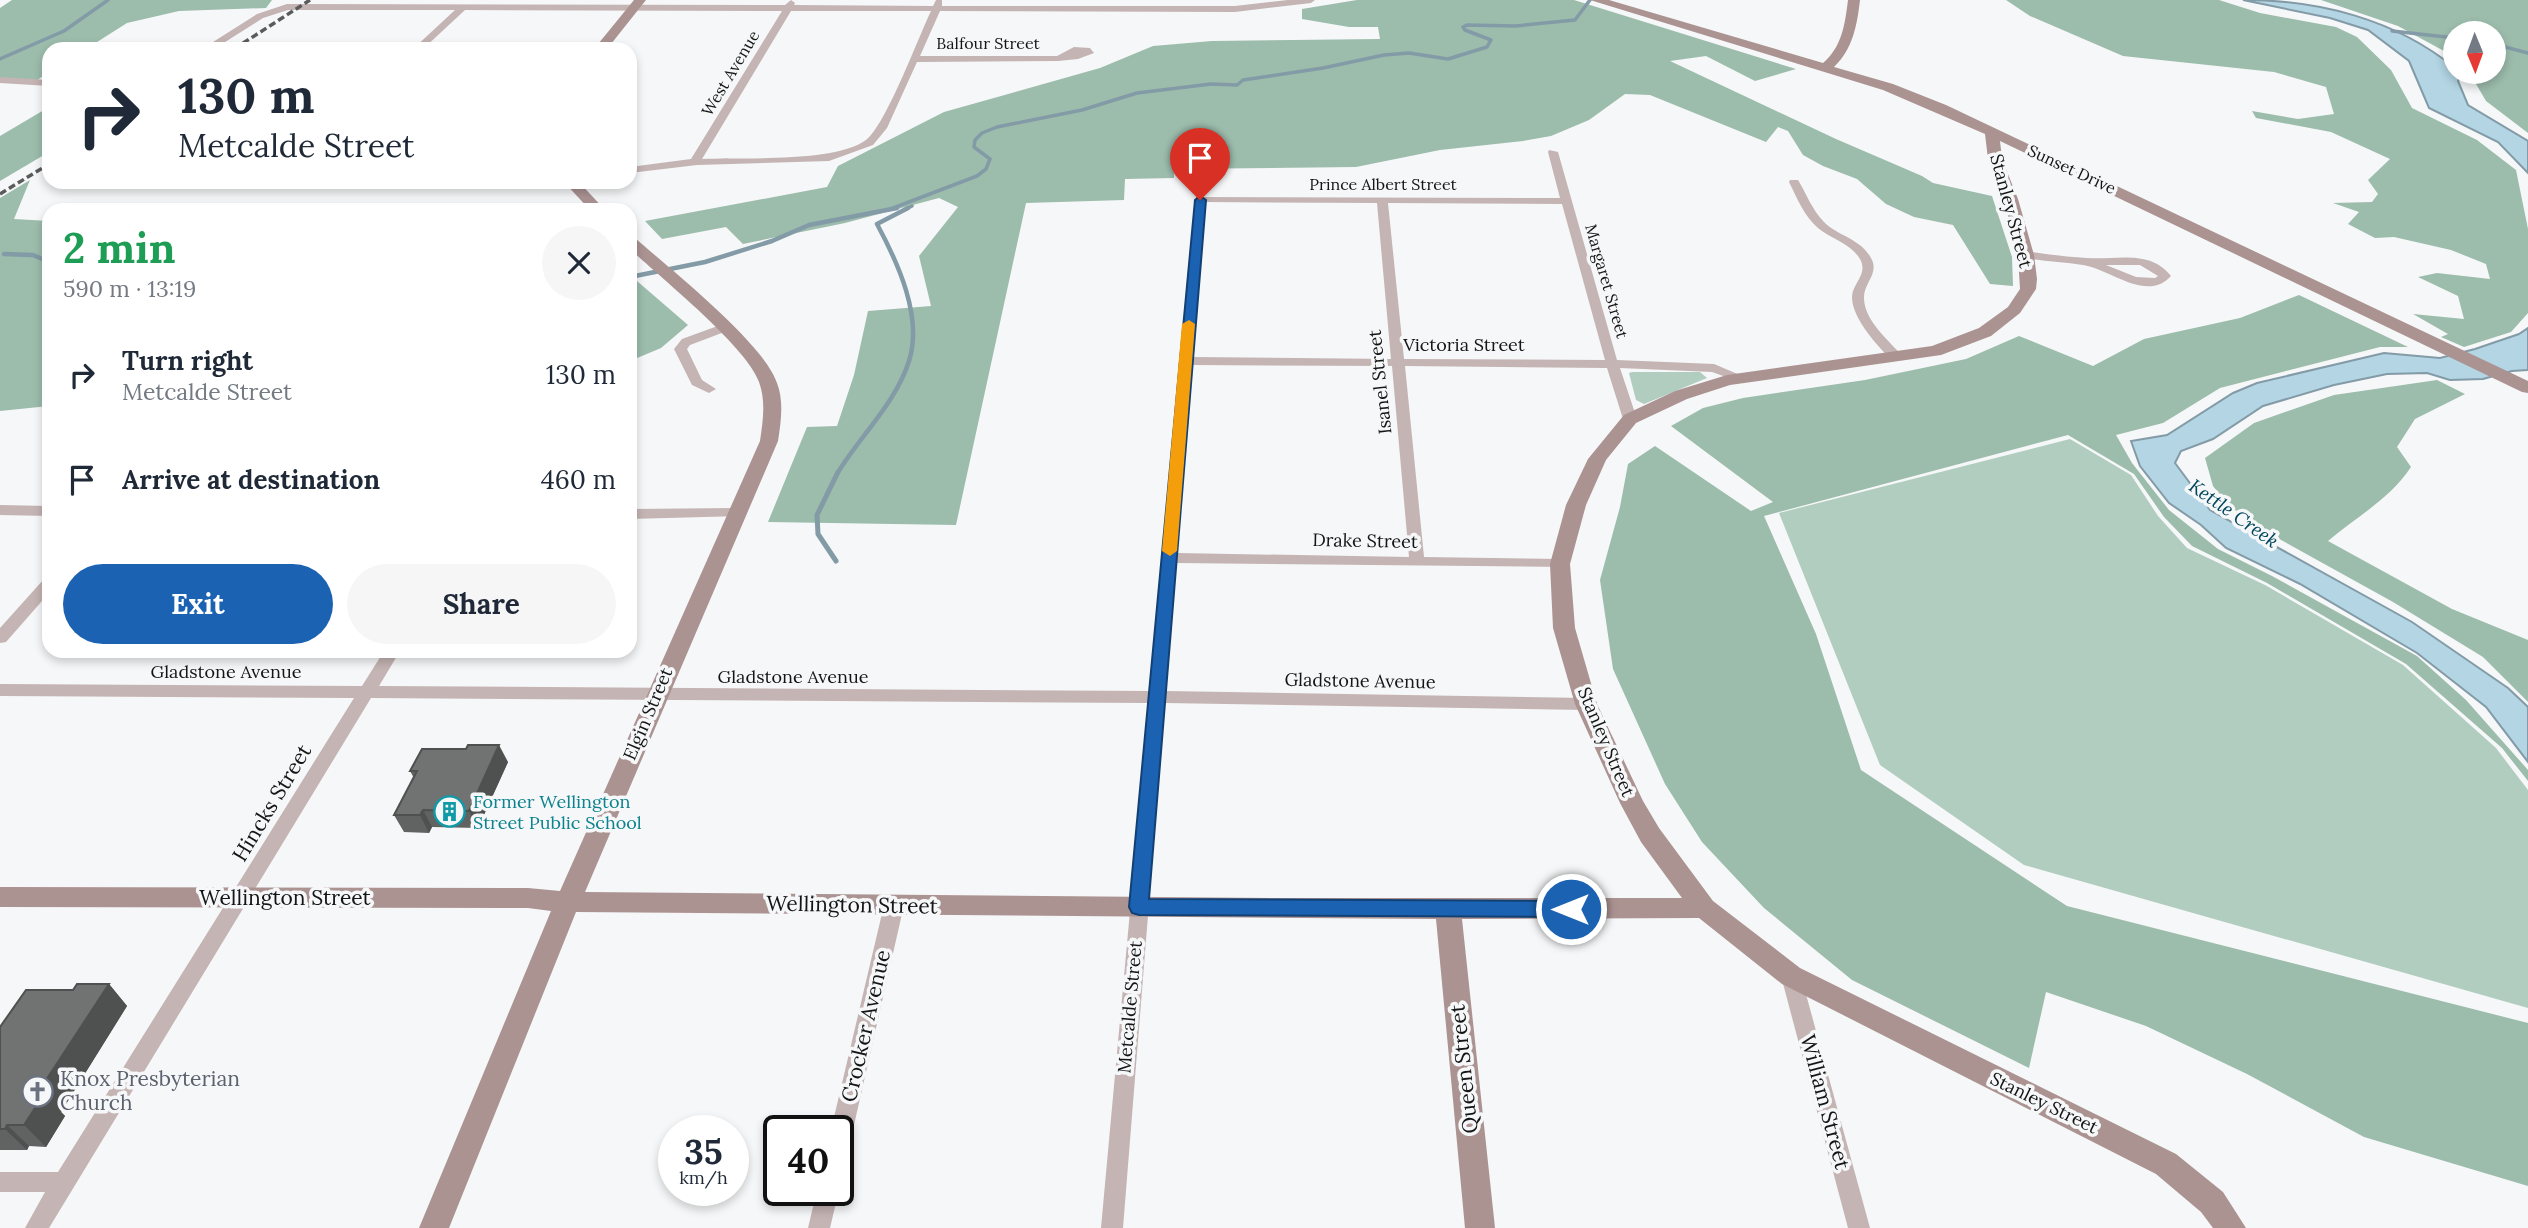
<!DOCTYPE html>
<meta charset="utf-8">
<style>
body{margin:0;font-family:Lora,serif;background:#f6f6f7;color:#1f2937;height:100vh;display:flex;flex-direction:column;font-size:26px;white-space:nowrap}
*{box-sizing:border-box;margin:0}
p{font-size:23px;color:#747a83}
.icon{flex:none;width:38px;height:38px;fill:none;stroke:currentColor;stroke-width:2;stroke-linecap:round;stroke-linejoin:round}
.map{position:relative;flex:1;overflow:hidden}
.sheet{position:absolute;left:42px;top:203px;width:595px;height:455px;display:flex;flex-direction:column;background:#fff;border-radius:21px;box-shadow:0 4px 10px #0003}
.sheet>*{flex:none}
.banner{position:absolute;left:42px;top:42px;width:595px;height:147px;border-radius:21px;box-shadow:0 4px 10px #0003;background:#fff;color:#1f2937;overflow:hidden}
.needle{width:46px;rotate:179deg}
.controls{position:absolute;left:2443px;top:21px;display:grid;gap:14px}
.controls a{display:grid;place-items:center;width:63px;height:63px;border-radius:50%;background:#fff;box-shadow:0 4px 10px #0003;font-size:35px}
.speed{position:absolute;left:658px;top:1115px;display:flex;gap:14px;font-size:35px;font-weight:700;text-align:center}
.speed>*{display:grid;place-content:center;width:91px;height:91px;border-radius:50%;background:#fff;box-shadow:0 4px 10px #0003;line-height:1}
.speed small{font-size:18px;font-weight:400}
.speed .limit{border:4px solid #111;border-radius:10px;background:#fff;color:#111}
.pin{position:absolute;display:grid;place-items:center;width:60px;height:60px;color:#fff;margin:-72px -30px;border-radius:50% 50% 50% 0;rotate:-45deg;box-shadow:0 0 7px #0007}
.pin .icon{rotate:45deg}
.me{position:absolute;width:77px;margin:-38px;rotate:270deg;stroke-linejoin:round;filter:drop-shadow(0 0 5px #0008)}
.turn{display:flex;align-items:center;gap:24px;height:147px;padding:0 21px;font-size:32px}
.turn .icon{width:91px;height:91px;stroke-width:2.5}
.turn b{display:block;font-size:49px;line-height:60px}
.round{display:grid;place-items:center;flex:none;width:74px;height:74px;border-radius:37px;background:#f6f6f7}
.overview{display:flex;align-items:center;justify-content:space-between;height:119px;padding:0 21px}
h1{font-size:42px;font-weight:800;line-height:52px;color:#1e9e55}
.action{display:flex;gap:14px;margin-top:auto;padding:14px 21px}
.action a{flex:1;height:80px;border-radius:42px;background:#1b63b2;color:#fff;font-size:28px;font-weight:800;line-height:80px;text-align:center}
.action a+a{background:#f6f6f7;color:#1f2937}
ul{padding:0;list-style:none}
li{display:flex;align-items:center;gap:21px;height:105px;padding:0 21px}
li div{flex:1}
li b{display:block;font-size:26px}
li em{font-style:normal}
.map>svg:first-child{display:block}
.green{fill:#b0cdbf}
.forest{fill:#9cbcac}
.water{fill:#b3d5e4;stroke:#839ba6;stroke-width:2}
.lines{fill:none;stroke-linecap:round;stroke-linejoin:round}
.stream-far2{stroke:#839ba6;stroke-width:3.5}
.stream-far1{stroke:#839ba6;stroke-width:4.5}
.stream{stroke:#839ba6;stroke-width:5}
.street{fill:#c4b4b3;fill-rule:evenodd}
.secondary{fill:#ab9392;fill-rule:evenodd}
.rail{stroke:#5a5b5c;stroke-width:3.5;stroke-dasharray:7 3.5;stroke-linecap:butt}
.wall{fill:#616262}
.shaded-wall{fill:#4f5050}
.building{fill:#717272;stroke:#4f5050;stroke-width:2}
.route{fill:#1b63b2;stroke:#124074;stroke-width:2}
.slow{fill:#f59e0b}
.labels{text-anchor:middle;stroke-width:7;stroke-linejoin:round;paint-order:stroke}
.far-street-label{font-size:16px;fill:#141515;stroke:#f6f7f8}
.street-label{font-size:18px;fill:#141515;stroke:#f6f7f8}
.culture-label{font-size:18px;fill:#0d838f;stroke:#f6f7f8;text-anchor:start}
.water-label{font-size:19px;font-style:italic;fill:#00465d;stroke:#f6f7f8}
.near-street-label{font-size:21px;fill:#141515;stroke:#f6f7f8}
.near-worship-label{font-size:21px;fill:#5b616d;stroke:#f6f7f8;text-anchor:start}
</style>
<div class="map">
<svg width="2528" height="1228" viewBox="0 0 2528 1228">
<rect width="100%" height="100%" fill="#f6f7f8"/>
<!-- green -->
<g class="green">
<polygon points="1632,372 1700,372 1707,378 1644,404 1636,400 1629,373"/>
<polygon points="2070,439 2131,475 2158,516 2187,548 2265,585 2403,665 2496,748 2528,790 2528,1008 2024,865 1880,765 1779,513"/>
</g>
<!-- forest -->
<g class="forest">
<polygon points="12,0 272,0 266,8 179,11 127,23 86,49 49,49 49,72 36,81 0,78 0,8"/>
<polygon points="1357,0 1574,0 1796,69 1755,81 1706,56 1670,61 1836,139 1922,176 1933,183 1992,196 2012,257 2013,286 1990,284 1953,225 1914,217 1886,204 1857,179 1823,166 1803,155 1788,131 1778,127 1766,142 1650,95 1625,94 1589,120 1551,136 1523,141 1440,150 1356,167 1174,169 1174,178 1125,179 1124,200 1026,203 956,525 768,522 807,427 837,426 854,375 868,311 931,306 919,256 958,207 939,198 845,223 743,244 726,227 662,239 645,221 827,187 838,166 944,112 1100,68 1153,46 1212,41 1380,39 1378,27 1349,27 1302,19 1302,9"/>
<polygon points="2006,0 2219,0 2260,13 2336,27 2357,37 2391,70 2412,108 2477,140 2516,170 2528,229 2528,313 2511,332 2464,347 2441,337 2448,334 2413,314 2464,319 2458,296 2418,277 2437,273 2490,279 2486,264 2451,250 2394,237 2375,238 2348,224 2359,212 2333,203 2372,202 2378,194 2368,180 2390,159 2331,132 2256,118 2252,111 2298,119 2334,114 2326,87 2274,72 2123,56 2030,16"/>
<polygon points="2321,0 2528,0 2528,133 2486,101 2469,72 2494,72 2494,33 2455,33 2455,57 2398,26"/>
<polygon points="49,107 49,152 0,181 0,136"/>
<polygon points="30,180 14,219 49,221 49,406 0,411 0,198"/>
<polygon points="630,275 688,325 661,348 630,361"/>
<polygon points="2299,295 2408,347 2380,347 2220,388 2163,423 2116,435 2132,463 2169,510 2218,549 2272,576 2417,656 2466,700 2528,770 2528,781 2502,748 2406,664 2267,583 2192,546 2164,517 2134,474 2068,435 1764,516 1816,634 1861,770 2067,906 2528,1023 2528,1186 2364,1137 2247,1074 2146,1026 2046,992 2029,1068 1852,980 1764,908 1702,842 1665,784 1613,669 1600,580 1620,507 1628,464 1655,446 1751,511 1773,502 1671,426 1703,408 1743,398 1865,380 1966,359 2019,336 2093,366 2144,339 2240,318"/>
<path d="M2437 380 2465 394 2415 419 2397 447 2411 467C2390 499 2356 517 2328 541L2452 609 2528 640V702L2483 657 2393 602 2263 530 2228 505 2213 486 2205 458 2254 423 2334 395Z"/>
</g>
<!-- water -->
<g class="water">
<path d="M2243 0C2319 0 2395 19 2455 68V72H2461L2458 81 2468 105 2528 141V173L2498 142 2429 108 2409 61 2368 30 2330 18Z"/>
<polygon points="2528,328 2528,370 2512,371 2483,379 2450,380 2427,373 2387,374 2334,385 2263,406 2213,439 2181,451 2175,463 2210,510 2412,622 2508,688 2528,707 2528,762 2486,707 2417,653 2300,584 2226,548 2201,525 2169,503 2140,466 2131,441 2167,435 2233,393 2257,383 2384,353 2440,358 2475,349 2519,334"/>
</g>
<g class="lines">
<!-- stream-far2 -->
<g class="stream-far2">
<polyline points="2392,31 2455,38"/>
<polyline points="2494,44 2528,53"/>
<polyline points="0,59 64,31 108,0"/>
<polyline points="888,210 977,176 986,169 990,159 974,147 975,140 982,133 997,127 1082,110 1137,93 1211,84 1237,85 1243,80 1323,68 1384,55 1409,53 1448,59 1487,47 1491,40 1465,30 1463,27 1467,25 1515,26 1575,20 1590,0"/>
<polyline points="904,210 912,206"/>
</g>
<!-- stream-far1 -->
<g class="stream-far1">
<polyline points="4,254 33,255 49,262"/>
<polyline points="630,277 705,262 772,241 809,225 897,208"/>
<path d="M837 474C859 437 896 403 909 361 923 317 898 263 877 224L908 208"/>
</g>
<!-- stream -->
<polyline class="stream" points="836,561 818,534 817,515 838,472"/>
<!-- street -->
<g class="street">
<path d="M791 0 795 3 794 5 933 6 936 0H942V6H1235L1288 0H1315L1311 3 1235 12 940 11 920 56H1057L1074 47 1090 48 1094 53 1078 59 1058 61 917 62 887 128 873 145 829 161 697 165 630 173V167L691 159 782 11 465 10 423 49H413L455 10H288L263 18 214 49H202L257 14 287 4 785 5ZM791 11H931C918 38 886 125 866 140 835 163 742 157 702 159Z"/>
<polygon points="0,77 49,80 49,86 0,83"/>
<path d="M1549 150 1558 152 1617 360 1714 364 1747 378 1740 382 1712 372 1620 368 1637 419 1630 423 1623 419 1607 368 1405 366 1424 557 1560 559 1565 561 1568 564 1565 567 1176 563 1166 691 1586 698 1592 700 1594 704 1592 708 1586 710 1165 703 1123 1228H1101L1149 703 371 698 49 1228H25L45 1192H0V1172H58L354 698 0 696V684L362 686 384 651H400L379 686 1150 691 1179 361 1196 197 1560 198 1548 152ZM1205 202 1377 203 1391 359 1193 357ZM1388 203 1562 204 1605 360 1404 359ZM1192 365 1392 366 1409 557 1177 553Z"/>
<path d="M1790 180H1798C1806 193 1812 210 1824 222 1838 236 1861 239 1871 258 1880 274 1863 283 1864 299 1865 322 1890 341 1903 357L1902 360H1892C1878 347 1846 312 1853 291 1857 280 1866 273 1861 261 1853 244 1831 239 1818 228 1804 216 1797 198 1789 182Z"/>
<path d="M2026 251C2046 254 2067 257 2087 258 2117 260 2150 249 2171 276 2147 303 2110 269 2083 265 2063 262 2042 262 2022 257V253ZM2106 265H2140L2158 276 2155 278 2136 277Z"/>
<polygon points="723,324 727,325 727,331 690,345 687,349 702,380 716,389 709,393 692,385 674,349 682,339"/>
<polygon points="0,505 49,506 49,516 0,515"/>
<polygon points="736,508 741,510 743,513 741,516 630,519 630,509"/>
<polygon points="49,578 49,593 6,642 0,643 0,628 44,579"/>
<polygon points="894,897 901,900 904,905 849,1147 846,1154 838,1157 838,1130 831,1130 884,905 887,900"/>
<polygon points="1791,968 1798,970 1801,976 1870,1228 1848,1228 1781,976 1784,970"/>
<polygon points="838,1188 839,1190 830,1228 808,1228 817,1190"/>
</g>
<!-- secondary -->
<g class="secondary">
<polygon points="634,0 646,0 607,49 594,49"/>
<path d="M1590 0H1609L1823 63C1842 47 1845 24 1848 0H1860C1857 25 1853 49 1834 67L1893 84 1946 105 2528 381V393L2522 392 2000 141 2002 159 2018 199 2034 255 2037 279 2036 289 2020 313 1991 336 1941 355 1730 385 1687 399 1636 423 1606 460 1586 505 1570 564 1575 628 1597 704 1643 801 1659 828 1713 901 1800 968 2176 1154 2223 1192 2246 1228H2213L2201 1212 2156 1174 1782 984 1699 918 1462 919 1495 1228H1465L1436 919 576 912 449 1228H419L551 911 528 908 0 907V887L528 888 560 891 760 441C763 421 766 401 759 382 747 347 661 278 630 249V236L635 238C671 270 763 342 777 383 784 401 781 422 778 441L585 892 1278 898H1682L1641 842 1620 803 1575 704 1553 628 1550 564 1566 505 1588 459 1624 415 1675 391 1727 375 1932 346 1979 328 2008 307 2020 289 2018 255 2004 199 1988 159 1985 134 1883 90Z"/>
<polygon points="564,182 579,182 605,210 590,210"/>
</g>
<!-- rail -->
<g class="rail">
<polyline points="234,49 310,0"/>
<polyline points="0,194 49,164"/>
</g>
</g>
<!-- wall -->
<g class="wall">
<polygon points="508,762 478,828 432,827 429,833 404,832 394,815 414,778 410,771"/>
<polygon points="109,984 127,1006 61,1112 65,1116 46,1147 29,1146 27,1150 0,1150 0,1027"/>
</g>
<!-- shaded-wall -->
<g class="shaded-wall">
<polygon points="499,745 508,762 478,828 469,811"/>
<polygon points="423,810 432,827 429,833 420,815"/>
<polygon points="109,984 127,1006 61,1112 65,1116 46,1147 24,1125 37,1094"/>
<polygon points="7,1125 29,1146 27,1150 5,1129"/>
</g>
<!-- building -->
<g class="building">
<polygon points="468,745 499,745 469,811 423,810 420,815 394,815 417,771 410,771 422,749 466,749"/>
<polygon points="77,984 109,984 37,1094 44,1094 24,1125 7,1125 5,1129 0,1129 0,1027 26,990 73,990"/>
</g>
<!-- route -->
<polygon class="route" points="1200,196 1206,200 1149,899 1571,901 1578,903 1581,909 1578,914 1571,917 1139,915 1132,913 1129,907 1195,200"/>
<!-- slow -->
<polygon class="slow" points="1189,320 1195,324 1177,551 1170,556 1162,551 1182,324"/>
<!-- icons -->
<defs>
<symbol id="building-ring" viewBox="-11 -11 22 22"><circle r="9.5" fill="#f6f7f8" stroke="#0f9aa8" stroke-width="1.5"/><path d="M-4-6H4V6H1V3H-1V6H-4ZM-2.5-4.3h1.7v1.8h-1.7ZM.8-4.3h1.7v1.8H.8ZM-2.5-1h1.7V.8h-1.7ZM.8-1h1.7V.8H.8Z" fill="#0f9aa8"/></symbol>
<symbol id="church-ring" viewBox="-11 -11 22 22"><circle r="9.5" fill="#f6f7f8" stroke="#6b7280" stroke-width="1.5"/><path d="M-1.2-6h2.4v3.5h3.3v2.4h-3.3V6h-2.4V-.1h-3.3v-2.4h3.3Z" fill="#6b7280"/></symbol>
</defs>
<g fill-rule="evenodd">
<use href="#building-ring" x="432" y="794" width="35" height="35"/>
<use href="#church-ring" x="20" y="1074" width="35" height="35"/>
</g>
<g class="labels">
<!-- far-street labels -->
<g class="far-street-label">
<text x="988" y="49">Balfour Street</text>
<text transform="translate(730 73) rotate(-59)" y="6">West Avenue</text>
<text transform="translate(2072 169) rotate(25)" y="6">Sunset Drive</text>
<text x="1383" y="190">Prince Albert Street</text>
<text transform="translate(1607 281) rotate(74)" y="6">Margaret Street</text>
</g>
<!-- street labels -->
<g class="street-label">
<text transform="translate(2011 211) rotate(75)" y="6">Stanley Street</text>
<text x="1464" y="351">Victoria Street</text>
<text transform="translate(1380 382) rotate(-96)" y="6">Isanel Street</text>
<text transform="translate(1365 541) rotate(1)" y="6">Drake Street</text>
<text x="226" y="678">Gladstone Avenue</text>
<text x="793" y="683">Gladstone Avenue</text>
<text transform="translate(1360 681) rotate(1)" y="6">Gladstone Avenue</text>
<text transform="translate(648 714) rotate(-67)" y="6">Elgin Street</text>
<text transform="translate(1606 742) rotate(67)" y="6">Stanley Street</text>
<text transform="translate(1130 1007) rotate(-85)" y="6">Metcalde Street</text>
<text transform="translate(2044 1103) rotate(26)" y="6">Stanley Street</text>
</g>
<!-- culture labels -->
<g class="culture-label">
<text x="473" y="808">Former Wellington<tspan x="473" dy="21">Street Public School</tspan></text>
</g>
<!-- water labels -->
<g class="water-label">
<text transform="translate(2234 513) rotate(35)" y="7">Kettle Creek</text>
</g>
<!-- near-street labels -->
<g class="near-street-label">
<text transform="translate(272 803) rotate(-59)" y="7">Hincks Street</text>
<text x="285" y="905">Wellington Street</text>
<text transform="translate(852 905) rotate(1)" y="7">Wellington Street</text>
<text transform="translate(866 1026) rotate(-77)" y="7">Crocker Avenue</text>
<text transform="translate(1464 1069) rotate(-96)" y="7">Queen Street</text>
<text transform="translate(1825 1102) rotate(75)" y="7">William Street</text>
</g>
<!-- near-worship labels -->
<g class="near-worship-label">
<text x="60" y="1086">Knox Presbyterian<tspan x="60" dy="24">Church</tspan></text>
</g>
</g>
</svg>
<div class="controls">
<a><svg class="needle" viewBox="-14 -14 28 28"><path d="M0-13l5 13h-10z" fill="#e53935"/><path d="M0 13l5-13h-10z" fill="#747a83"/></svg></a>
</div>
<div class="speed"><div>35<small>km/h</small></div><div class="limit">40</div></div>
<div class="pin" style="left:1200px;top:200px;background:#d93025"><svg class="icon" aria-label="arrive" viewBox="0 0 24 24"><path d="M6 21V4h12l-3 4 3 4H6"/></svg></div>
<svg class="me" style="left:1571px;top:909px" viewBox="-20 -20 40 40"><circle r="17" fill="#1b63b2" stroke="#fff" stroke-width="3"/><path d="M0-11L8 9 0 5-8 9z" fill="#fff"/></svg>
<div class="banner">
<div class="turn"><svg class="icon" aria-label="right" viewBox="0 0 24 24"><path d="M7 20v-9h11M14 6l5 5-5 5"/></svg><div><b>130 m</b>Metcalde Street</div></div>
</div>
<section class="sheet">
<div class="overview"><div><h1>2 min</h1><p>590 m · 13:19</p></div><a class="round"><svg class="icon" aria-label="close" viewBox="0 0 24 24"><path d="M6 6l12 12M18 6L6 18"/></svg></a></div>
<ul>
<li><svg class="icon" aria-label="right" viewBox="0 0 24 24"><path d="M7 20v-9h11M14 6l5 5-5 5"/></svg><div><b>Turn right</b><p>Metcalde Street</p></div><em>130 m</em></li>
<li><svg class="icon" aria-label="arrive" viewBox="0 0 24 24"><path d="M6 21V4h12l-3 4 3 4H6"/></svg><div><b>Arrive at destination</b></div><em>460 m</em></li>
</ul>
<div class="action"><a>Exit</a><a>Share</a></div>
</section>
</div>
